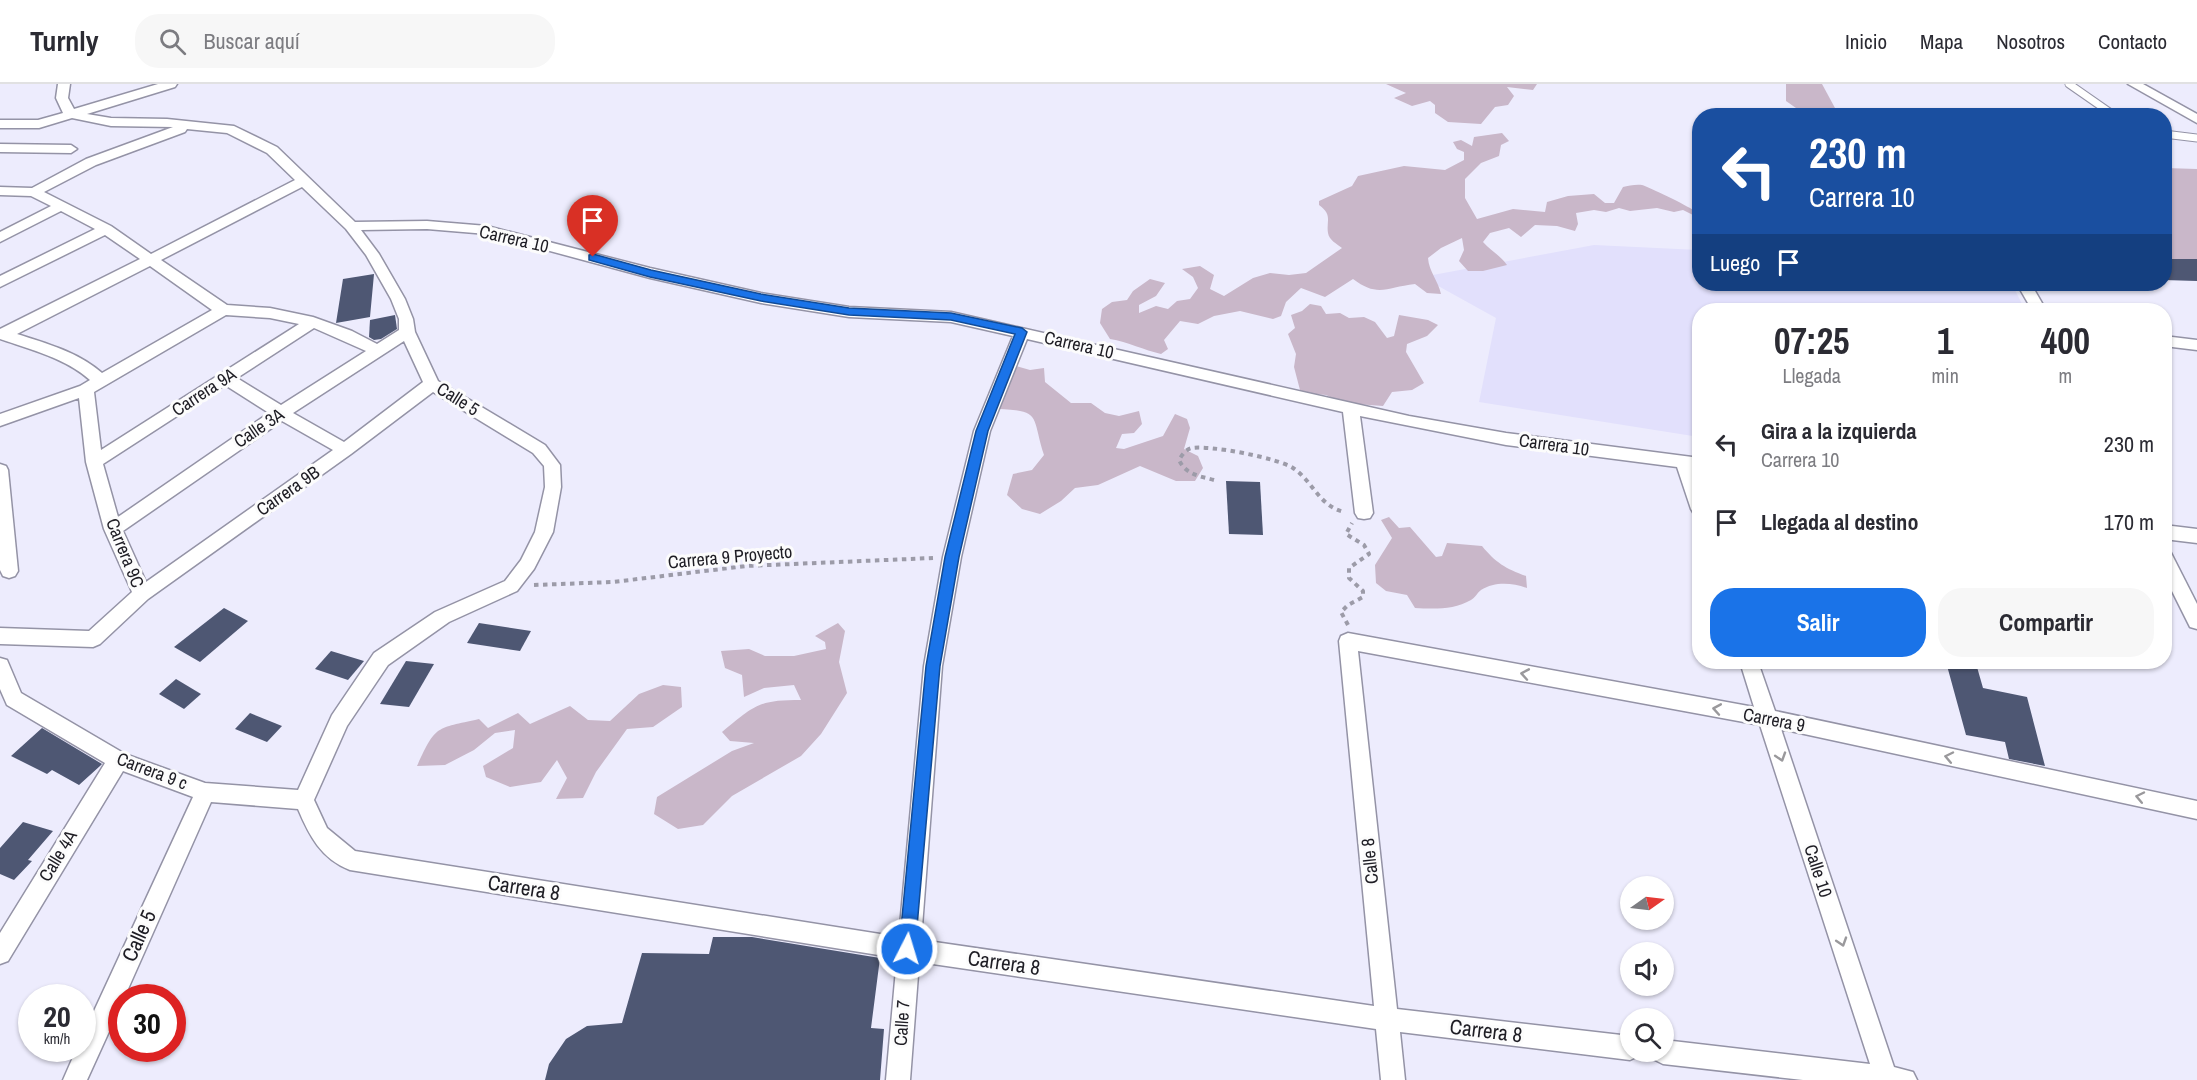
<!DOCTYPE html>
<html lang="es">
<meta charset="utf-8">
<style>
body{margin:0;font-family:"Archivo Narrow",sans-serif;background:#f7f7f7;color:#2b2b33;height:100vh;display:flex;flex-direction:column;font-size:22px;white-space:nowrap}
*{box-sizing:border-box;margin:0}
p{font-size:20px;color:#7c7c81}
.icon{flex:none;width:33px;height:33px;fill:none;stroke:currentColor;stroke-width:2;stroke-linecap:round;stroke-linejoin:round}
.map{position:relative;flex:1;overflow:hidden}
.panel{position:absolute;left:1692px;top:219px;width:480px;height:366px;display:flex;flex-direction:column;background:#fff;border-radius:24px;box-shadow:0 2px 4px #0004}
.panel>*{flex:none}
.hud{position:absolute;left:1692px;top:24px;width:480px;height:183px;border-radius:24px;box-shadow:0 2px 4px #0004;background:#1a4fa0;color:#fff;overflow:hidden}
.needle{width:39px;rotate:76deg}
.fabs{position:absolute;left:1620px;top:792px;display:grid;gap:12px}
.fabs a{display:grid;place-items:center;width:54px;height:54px;border-radius:50%;background:#fff;box-shadow:0 2px 4px #0004;font-size:30px}
.speed{position:absolute;left:18px;top:900px;display:flex;gap:12px;font-size:30px;font-weight:700;text-align:center}
.speed>*{display:grid;place-content:center;width:78px;height:78px;border-radius:50%;background:#fff;box-shadow:0 2px 4px #0004;line-height:1}
.speed small{font-size:15px;font-weight:400}
.speed .limit{border:9px solid #d22;background:#fff;color:#111}
.pin{position:absolute;display:grid;place-items:center;width:51px;height:51px;color:#fff;margin:-62px -26px;border-radius:50% 50% 50% 0;rotate:-45deg;box-shadow:0 0 6px #0007}
.pin .icon{rotate:45deg}
.me{position:absolute;width:66px;margin:-33px;rotate:5deg;stroke-linejoin:round;filter:drop-shadow(0 0 4px #0008)}
.turn{display:flex;align-items:center;gap:21px;height:126px;padding:0 18px;font-size:27px}
.turn .icon{width:78px;height:78px;stroke-width:2.5}
.turn b{display:block;font-size:42px;line-height:51px}
.then{display:flex;align-items:center;height:57px;padding:0 18px;background:#0003;gap:12px;font-size:22px}
.eta{display:flex;justify-content:space-evenly;align-items:center;height:102px;text-align:center}
.eta b{font-size:36px;font-weight:800;line-height:42px}
.button{display:flex;gap:12px;margin-top:auto;padding:12px 18px}
.button a{flex:1;height:69px;border-radius:24px;background:#1a73e8;color:#fff;font-size:24px;font-weight:800;line-height:69px;text-align:center}
.button a+a{background:#f7f7f7;color:#2b2b33}
ul{padding:0;list-style:none}
li{display:flex;align-items:center;gap:18px;height:78px;padding:0 18px}
li div{flex:1}
li b{display:block;font-size:22px}
li em{font-style:normal}
header{display:flex;align-items:center;gap:36px;box-sizing:border-box;height:84px;padding:0 30px;background:#fff;border-bottom:2px solid #e1e1e2}
header strong{font-size:28px}
nav{display:flex;gap:33px;margin-inline-start:auto;font-size:21px}
.search{width:420px;height:54px;background:#f7f7f7;display:flex;align-items:center;gap:15px;box-sizing:border-box;padding:0 21px;border-radius:24px;color:#7c7c81;font-size:22px}
.map>svg:first-child{display:block}
.built{fill:#e2e0fc}
.green{fill:#c9b7c9}
.building{fill:#4e5773}
.lines{fill:none;stroke-linecap:round;stroke-linejoin:round}
.service-casing{stroke:#9493a6;stroke-width:9}
.minor-casing{stroke:#9493a6;stroke-width:3}
.path{stroke:#9c9ba8;stroke-width:4;stroke-dasharray:4.5 4.5;stroke-linecap:butt}
.service{stroke:#fff;stroke-width:7}
.minor{fill:#fff;fill-rule:evenodd}
.oneway{stroke:#9a999c}
.route{fill:#1a73e8;stroke:#114b97;stroke-width:1.5}
.labels{text-anchor:middle;stroke-width:6;stroke-linejoin:round;paint-order:stroke}
.street-label{font-size:18px;fill:#1e1d24;stroke:#fcfcfc}
.near-street-label{font-size:21px;fill:#1e1d24;stroke:#fcfcfc}
</style>
<header>
<strong>Turnly</strong>
<div class="search"><svg class="icon" aria-label="search" viewBox="0 0 24 24"><circle cx="10" cy="10" r="6"/><path d="M15 15l6 6"/></svg>Buscar aquí</div>
<nav><a>Inicio</a><a>Mapa</a><a>Nosotros</a><a>Contacto</a></nav>
</header>
<div class="map">
<svg width="2197" height="996" viewBox="0 0 2197 996">
<rect width="100%" height="100%" fill="#edecfd"/>
<!-- built -->
<polygon class="built" points="1594,161 1699,166 1700,200 2012,200 2025,226 1700,226 1699,353 1479,318 1496,234 1422,193"/>
<!-- green -->
<g class="green">
<polygon points="1386,0 1537,0 1533,6 1507,3 1514,12 1508,21 1495,23 1481,40 1448,38 1435,29 1435,21 1430,17 1412,22 1394,14 1406,9"/>
<polygon points="1786,0 1822,0 1835,24 1831,31 1806,31 1786,17"/>
<path d="M1502 49 1509 57 1501 61 1499 72 1481 79 1465 95V114L1477 135 1513 125 1545 128 1547 118 1568 112 1594 110 1605 119H1614L1623 103C1628 102 1636 100 1642 101 1649 103 1688 122 1693 126L1699 119V134L1683 126 1674 128 1657 124 1630 127 1619 124 1606 128 1594 126 1576 129 1578 140 1575 147 1557 142 1535 141 1521 153 1509 144 1490 149 1483 158C1491 167 1500 171 1507 181L1483 187H1468L1459 177 1464 166 1462 154 1441 164 1428 174C1429 188 1438 196 1441 210L1427 209 1415 200C1387 203 1378 214 1353 195L1325 213 1301 204 1286 218 1281 232 1273 235 1240 227 1214 232 1198 240 1180 237 1164 256 1168 265 1161 270C1144 266 1128 258 1110 255L1100 239 1102 225 1112 218 1127 216 1133 207 1150 195 1165 199 1156 212 1139 221V229L1156 222 1168 225 1177 217 1190 215 1198 204 1193 193 1182 185 1200 182 1214 191 1210 205 1224 212 1253 194 1270 189 1289 191 1306 189 1342 164C1337 160 1329 156 1328 149 1326 137 1333 131 1319 121V117L1352 102 1358 92 1404 82 1445 86 1464 76V68L1457 65 1453 58 1461 56 1472 62 1474 53Z"/>
<polygon points="2165,84 2197,85 2197,175 2165,175"/>
<polygon points="1310,220 1321,222 1326,230 1340,229 1349,234 1364,233 1375,238 1387,254 1394,252 1399,231 1428,236 1438,241 1427,252 1407,260 1406,268 1424,299 1412,306 1392,308 1383,322 1343,319 1326,311 1306,309 1300,306 1294,283 1296,270 1288,250 1295,244 1291,231 1302,227"/>
<path d="M1016 282 1030 286 1044 284 1045 298 1071 319H1091L1105 329 1119 332 1139 327 1142 340 1134 349 1122 350 1116 364 1124 365 1163 352 1175 330 1187 335 1190 344 1184 365 1198 372 1203 384 1195 397H1176L1140 382 1098 401 1075 404 1061 417 1040 430 1022 425 1007 411 1013 390 1032 386 1044 371C1031 331 1043 326 993 325Z"/>
<path d="M1389 433 1399 444 1410 443 1436 473 1442 472 1447 459 1482 462C1495 478 1506 485 1526 492L1527 504C1513 499 1495 497 1481 506 1477 509 1475 514 1471 516 1454 526 1434 525 1415 524L1407 511 1386 507 1376 499 1375 481 1392 454 1381 436Z"/>
<path d="M838 539 845 547 839 578 847 609 821 650 801 672 732 712 703 741 678 745 654 730 657 713 732 667 754 659 730 657 722 648C755 621 758 616 801 616L794 601 764 604 744 613 742 591 725 584 721 567 749 565 765 572H794L826 565 825 558 815 552Z"/>
<path d="M663 601 681 603 682 623 653 643 627 645 596 688 583 714 556 715 567 694 557 676 541 698 510 703 486 693 483 682 513 664 515 646 495 649 474 666 445 681 417 682C436 641 435 645 479 635L488 644 518 629 530 640 570 622 588 636 610 637 639 610Z"/>
</g>
<!-- building -->
<g class="building">
<polygon points="2164,175 2197,175 2197,197 2164,196"/>
<polygon points="374,190 370,233 336,239 343,195"/>
<polygon points="395,231 397,245 381,255 374,256 369,253 370,236"/>
<polygon points="1226,397 1260,398 1263,451 1229,450"/>
<polygon points="224,524 248,537 200,578 174,563"/>
<polygon points="479,539 531,547 520,567 467,559"/>
<polygon points="331,567 364,577 348,596 315,585"/>
<polygon points="406,577 434,580 409,623 380,620"/>
<polygon points="1946,578 1977,583 1983,604 2027,613 2045,682 2009,675 2005,658 1966,651"/>
<polygon points="176,595 201,610 184,625 159,610"/>
<polygon points="250,629 282,642 267,658 235,645"/>
<polygon points="42,644 102,680 100,682 79,701 52,686 47,690 11,672"/>
<polygon points="23,738 53,747 28,776 32,777 14,796 0,790 0,764"/>
<polygon points="713,853 752,853 880,874 871,944 884,945 880,996 545,996 549,980 566,955 587,942 622,939 642,869 709,870"/>
</g>
<g class="lines">
<defs>
<g id="service">
<polyline points="2069,0 2115,32"/>
<polyline points="2164,50 2197,54"/>
</g>
<g id="minor">
<path d="M58 0H70L68 14 74 25 158 0H177L175 3 87 30 111 34 167 35 234 42 277 63 355 138 427 137 487 142 650 184 761 209 849 223 951 228 1409 332 1506 349 1700 374V386L1695 385 1700 399V431L1694 430 1691 425 1677 383 1506 361 1360 332 1373 429 1370 434 1364 435 1358 434 1355 429 1343 328 1027 255 990 347 961 473 942 582 921 856 1374 922 1339 557 1341 552 1348 549 1754 623 1740 578H1758L1775 627 2197 717V735L1781 645 1894 983 1913 988 1917 996H1803L1663 980 1655 976 1651 968H1664V956L1870 980 1760 641 1358 567 1397 925 1630 952V968H1640L1638 972 1630 976 1400 948 1405 996H1381L1376 945 919 878 910 996H886L897 874 350 786C321 775 309 751 298 725L211 718 124 914H122V919L87 996H63L77 964H82V953L193 713 123 687 8 877 0 880V849L105 679 7 621 0 605V574L7 576 21 609 125 670 205 699 298 706 332 631 374 569 435 528 505 497 521 476 535 448 545 403 544 382 533 369 433 308 351 370 148 515 100 560 93 563 0 560V544L89 547 132 508 104 445 86 378 79 314 0 342V330L80 302 90 296C65 274 32 266 0 255V245L140 175 105 151 0 203V192L95 145 61 127 0 158V148L51 122 31 112 0 111V103L32 104 86 75 173 43 111 42 72 34 39 44H0V36H38L63 29 56 14ZM187 45 227 49 267 69 295 96 151 170 111 142 44 108 96 81 185 48ZM302 103 346 145 366 171 391 215 399 235V246L377 260 352 247 313 233 270 224 227 221 161 176ZM427 145 487 150 650 194 761 219 849 233 951 238 1013 252 974 347 943 473 924 582 899 853 355 767 327 744 314 716 347 642 388 581 449 538 517 507 534 485 553 448 561 403 560 381 545 361 438 297 415 248 413 235 405 215 379 170 361 146ZM150 182 212 226 102 289C78 268 48 260 17 250ZM226 231 270 234 299 240 101 366 94 308ZM314 244 366 267 281 321 237 294ZM404 257 423 298 344 358 293 329ZM225 301 269 329 118 433 103 380ZM282 337 333 366 146 498 123 447Z"/>
<polygon points="2128,0 2143,0 2197,30 2197,39"/>
<polygon points="0,60 71,61 77,65 71,69 0,68"/>
<polygon points="2017,200 2031,200 2046,226 2032,226"/>
<polygon points="2164,252 2197,256 2197,266 2164,262"/>
<polygon points="0,380 6,382 8,386 18,487 15,492 9,494 3,492 0,486"/>
<polygon points="2164,441 2197,445 2197,459 2164,455"/>
<polygon points="2164,465 2170,467 2197,520 2197,545 2190,543 2164,491"/>
</g>
</defs>
<!-- service casing -->
<use href="#service" class="service-casing"/>
<!-- minor casing -->
<use href="#minor" class="minor-casing"/>
<!-- path -->
<g class="path">
<path d="M1214 396C1200 392 1186 391 1179 376 1182 371 1186 365 1192 364 1210 361 1278 374 1293 384 1313 397 1319 423 1345 428"/>
<polyline points="534,501 613,498 746,482 933,474"/>
<polyline points="1348,541 1341,528 1348,521 1363,513 1363,507 1349,494 1349,484 1369,470 1364,461 1346,450 1352,439"/>
</g>
<!-- service -->
<use href="#service" class="service"/>
<!-- minor -->
<use href="#minor" class="minor"/>
</g>
<!-- one-way arrows -->
<defs><path id="oneway-chevron" d="M-2-3.5L2.5 0L-2 3.5" fill="none" stroke-width="1.6" stroke-linecap="round" stroke-linejoin="round" transform="scale(1.5)"/></defs>
<g class="oneway">
<use href="#oneway-chevron" transform="translate(1525 590) rotate(-170)"/>
<use href="#oneway-chevron" transform="translate(1717 625) rotate(-170)"/>
<use href="#oneway-chevron" transform="translate(1781 673) rotate(72)"/>
<use href="#oneway-chevron" transform="translate(1949 673) rotate(-168)"/>
<use href="#oneway-chevron" transform="translate(2140 713) rotate(-168)"/>
<use href="#oneway-chevron" transform="translate(1842 858) rotate(72)"/>
</g>
<!-- route -->
<polygon class="route" points="593,170 651,186 761,210 849,224 951,229 1022,244 1027,248 988,347 959,473 940,582 915,865 913,871 907,874 901,871 899,865 926,582 945,473 976,347 1015,250 951,236 849,231 761,217 650,193 589,176 589,171"/>
<g class="labels">
<!-- street labels -->
<g class="street-label">
<text transform="translate(514 155) rotate(13)" y="6">Carrera 10</text>
<text transform="translate(1079 261) rotate(13)" y="6">Carrera 10</text>
<text transform="translate(204 308) rotate(-33)" y="6">Carrera 9A</text>
<text transform="translate(458 315) rotate(32)" y="6">Calle 5</text>
<text transform="translate(259 344) rotate(-34)" y="6">Calle 3A</text>
<text transform="translate(1554 361) rotate(8)" y="6">Carrera 10</text>
<text transform="translate(288 407) rotate(-35)" y="6">Carrera 9B</text>
<text transform="translate(125 469) rotate(68)" y="6">Carrera 9C</text>
<text transform="translate(730 473) rotate(-5)" y="6">Carrera 9 Proyecto</text>
<text transform="translate(1774 636) rotate(11)" y="6">Carrera 9</text>
<text transform="translate(152 687) rotate(21)" y="6">Carrera 9 c</text>
<text transform="translate(58 772) rotate(-59)" y="6">Calle 4A</text>
<text transform="translate(1370 777) rotate(-96)" y="6">Calle 8</text>
<text transform="translate(1818 787) rotate(72)" y="6">Calle 10</text>
<text transform="translate(902 939) rotate(-86)" y="6">Calle 7</text>
</g>
<!-- near-street labels -->
<g class="near-street-label">
<text transform="translate(524 804) rotate(9)" y="7">Carrera 8</text>
<text transform="translate(139 852) rotate(-66)" y="7">Calle 5</text>
<text transform="translate(1004 879) rotate(8)" y="7">Carrera 8</text>
<text transform="translate(1486 947) rotate(7)" y="7">Carrera 8</text>
</g>
</g>
</svg>
<div class="fabs">
<a><svg class="needle" viewBox="-14 -14 28 28"><path d="M0-13l5 13h-10z" fill="#e53935"/><path d="M0 13l5-13h-10z" fill="#7c7c81"/></svg></a>
<a><svg class="icon" aria-label="sound" viewBox="0 0 24 24"><path d="M4 9h4l5-4v14l-5-4H4zM17 9q2 3 0 6"/></svg></a>
<a><svg class="icon" aria-label="search" viewBox="0 0 24 24"><circle cx="10" cy="10" r="6"/><path d="M15 15l6 6"/></svg></a>
</div>
<div class="speed"><div>20<small>km/h</small></div><div class="limit">30</div></div>
<div class="pin" style="left:593px;top:173px;background:#d93025"><svg class="icon" aria-label="arrive" viewBox="0 0 24 24"><path d="M6 21V4h12l-3 4 3 4H6"/></svg></div>
<svg class="me" style="left:907px;top:865px" viewBox="-20 -20 40 40"><circle r="17" fill="#1a73e8" stroke="#fff" stroke-width="3"/><path d="M0-11L8 9 0 5-8 9z" fill="#fff"/></svg>
<div class="hud">
<div class="turn"><svg class="icon" aria-label="left" viewBox="0 0 24 24"><path d="M17 20v-9H6M10 6l-5 5 5 5"/></svg><div><b>230 m</b>Carrera 10</div></div>
<div class="then">Luego<svg class="icon" aria-label="arrive" viewBox="0 0 24 24"><path d="M6 21V4h12l-3 4 3 4H6"/></svg></div>
</div>
<section class="panel">
<div class="eta">
<div><b>07:25</b><p>Llegada</p></div>
<div><b>1</b><p>min</p></div>
<div><b>400</b><p>m</p></div>
</div>
<ul>
<li><svg class="icon" aria-label="left" viewBox="0 0 24 24"><path d="M17 20v-9H6M10 6l-5 5 5 5"/></svg><div><b>Gira a la izquierda</b><p>Carrera 10</p></div><em>230 m</em></li>
<li><svg class="icon" aria-label="arrive" viewBox="0 0 24 24"><path d="M6 21V4h12l-3 4 3 4H6"/></svg><div><b>Llegada al destino</b></div><em>170 m</em></li>
</ul>
<div class="button"><a>Salir</a><a>Compartir</a></div>
</section>
</div>
